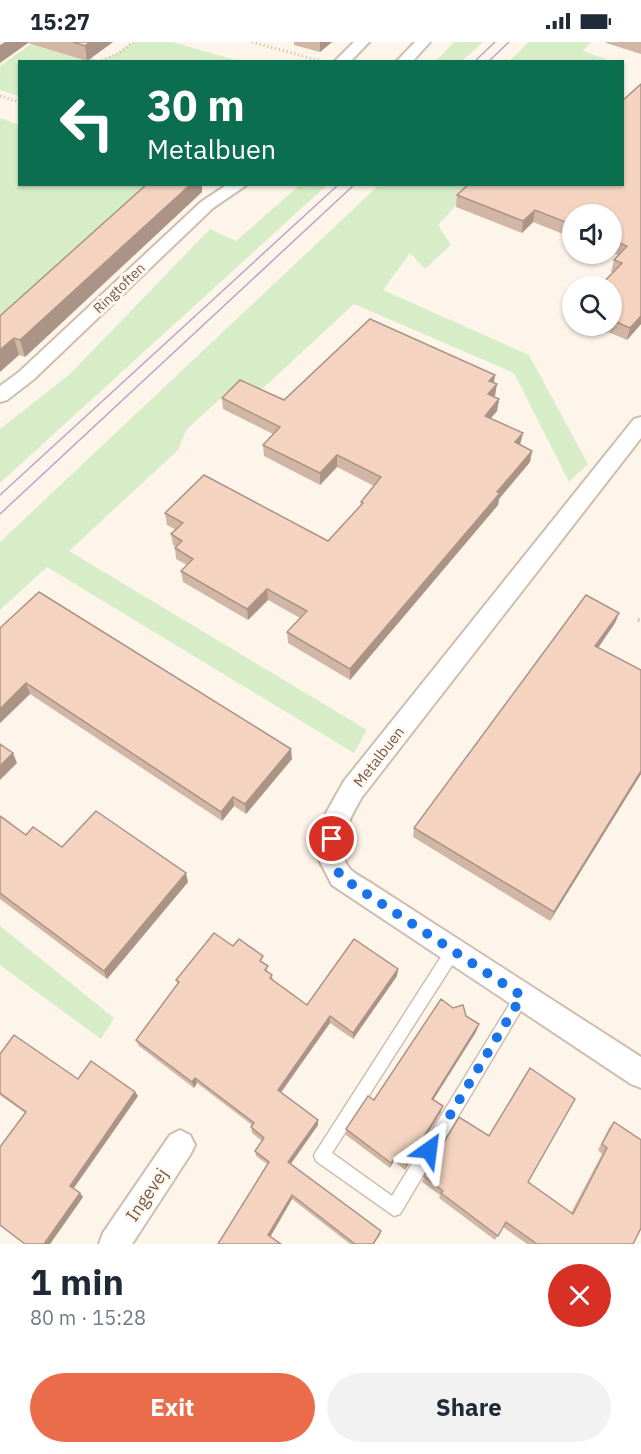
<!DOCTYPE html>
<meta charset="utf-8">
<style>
body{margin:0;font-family:"IBM Plex Sans",sans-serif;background:#f2f2f3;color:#1f2937;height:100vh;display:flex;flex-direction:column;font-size:22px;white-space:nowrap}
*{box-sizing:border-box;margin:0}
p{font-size:20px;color:#747a83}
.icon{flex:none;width:33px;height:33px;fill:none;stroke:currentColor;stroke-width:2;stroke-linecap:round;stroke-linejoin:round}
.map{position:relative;height:1202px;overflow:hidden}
.sheet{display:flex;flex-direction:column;background:#fff;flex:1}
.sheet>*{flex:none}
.top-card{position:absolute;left:18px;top:18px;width:606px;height:126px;border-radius:0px;box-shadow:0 2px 4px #0004;background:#0b6e4f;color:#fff;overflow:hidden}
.buttons{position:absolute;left:562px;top:162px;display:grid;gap:12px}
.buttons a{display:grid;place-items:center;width:60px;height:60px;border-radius:50%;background:#fff;box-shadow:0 2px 4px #0004;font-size:30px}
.pin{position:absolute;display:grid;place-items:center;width:51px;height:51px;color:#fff;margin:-26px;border:3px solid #fff;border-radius:50%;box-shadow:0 2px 6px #0007}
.me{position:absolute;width:66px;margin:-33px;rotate:31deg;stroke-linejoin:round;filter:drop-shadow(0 0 4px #0008)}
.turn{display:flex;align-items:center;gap:21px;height:126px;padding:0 30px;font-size:27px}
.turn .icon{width:78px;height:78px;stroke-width:2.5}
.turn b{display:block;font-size:42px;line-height:51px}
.round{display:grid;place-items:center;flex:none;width:63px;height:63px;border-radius:32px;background:#f2f2f3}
.headline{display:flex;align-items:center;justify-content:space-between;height:102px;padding:0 30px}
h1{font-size:36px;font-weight:800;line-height:45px}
.cta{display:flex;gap:12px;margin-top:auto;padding:12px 30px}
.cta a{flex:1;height:69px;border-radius:36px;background:#eb6c4b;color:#fff;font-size:24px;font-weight:800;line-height:69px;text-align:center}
.cta a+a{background:#f2f2f3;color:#1f2937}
.status{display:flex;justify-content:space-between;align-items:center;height:42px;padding:0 30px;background:#fff;direction:ltr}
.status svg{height:16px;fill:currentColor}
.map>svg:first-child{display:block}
.green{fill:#d7edc7}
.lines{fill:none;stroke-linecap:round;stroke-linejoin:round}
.lane-casing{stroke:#d1bdae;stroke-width:3}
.street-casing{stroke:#d1bdae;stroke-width:4}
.path-far1{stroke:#dab7a2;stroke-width:3;stroke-dasharray:1 3;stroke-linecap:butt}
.path{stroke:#dab7a2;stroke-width:4;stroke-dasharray:1.5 4.5;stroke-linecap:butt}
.lane{fill:#fff;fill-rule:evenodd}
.street{fill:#fff;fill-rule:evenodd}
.tram{stroke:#b8a6c9;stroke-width:1.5}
.wall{fill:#d2b6a5}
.shaded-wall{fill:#ab9486}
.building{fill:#f4d4c0;stroke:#ab9486;stroke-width:1.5}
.route{stroke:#1a73e8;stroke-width:10;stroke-dasharray:0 18}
.labels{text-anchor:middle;stroke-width:6;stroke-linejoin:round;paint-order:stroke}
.far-street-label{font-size:14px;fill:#7a5b4b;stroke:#fff9f1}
.street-label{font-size:15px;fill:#7a5b4b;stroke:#fff9f1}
.near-street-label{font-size:18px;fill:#7a5b4b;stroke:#fff9f1}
</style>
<div class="status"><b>15:27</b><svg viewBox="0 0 49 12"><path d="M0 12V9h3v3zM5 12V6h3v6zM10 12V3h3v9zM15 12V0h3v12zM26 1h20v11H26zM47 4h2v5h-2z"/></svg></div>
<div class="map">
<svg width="641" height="1202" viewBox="0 0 641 1202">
<rect width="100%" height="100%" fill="#fdf5ea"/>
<!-- green -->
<g class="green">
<polygon points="34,0 63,6 100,19 118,11 133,0 172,0 239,19 20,20 19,54 0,48 0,24"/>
<polygon points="454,0 483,0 462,19 436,19"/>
<polygon points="529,0 591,0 583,9 606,17 604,20 509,19"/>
<polygon points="0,76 19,83 20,142 140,142 148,145 0,274"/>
<polygon points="301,142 327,143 0,441 0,387 70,332 210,187 236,199"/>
<polygon points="379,143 475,143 438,183 451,203 425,227 410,211 383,248 529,313 588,422 569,440 514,331 354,262 260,349 236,342 186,388 178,408 69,509 367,688 354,711 47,525 0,568 0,500"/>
<polygon points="0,884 114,976 101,997 0,923"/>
</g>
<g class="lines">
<defs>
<polygon id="lane" points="453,902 458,904 460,909 458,914 332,1111 392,1154 517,950 522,948 527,950 529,955 400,1172 394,1174 316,1119 314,1113 448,904"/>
<g id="street">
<polygon points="354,0 369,0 350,20 334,20"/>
<polygon points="415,0 430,0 412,20 396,20"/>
<polygon points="228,142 248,142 213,166 33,338 7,358 0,360 0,344 19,330 201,160"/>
<path d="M641 375V396L362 755C351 774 332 806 350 827 356 833 367 838 374 843L641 1015V1046L631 1042 332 843 317 814 321 780 344 739 634 377Z"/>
<polygon points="180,1088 190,1093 195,1103 190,1113 132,1202 99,1202 103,1191 170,1093"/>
</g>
</defs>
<!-- lane casing -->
<use href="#lane" class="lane-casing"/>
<!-- street casing -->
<use href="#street" class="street-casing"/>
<!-- path-far1 -->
<g class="path-far1">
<polyline points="252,0 321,19"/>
<polyline points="98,20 119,11 133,0"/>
<polyline points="0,54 20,60"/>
</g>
<!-- path -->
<polyline class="path" points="638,578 641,579"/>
<!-- lane -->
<use href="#lane" class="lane"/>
<!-- street -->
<use href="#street" class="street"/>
<!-- tram -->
<g class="tram">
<polyline points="474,20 495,0"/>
<polyline points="488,20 509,0"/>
<polyline points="0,453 339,142"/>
<polyline points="0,472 355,142"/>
</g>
</g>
<!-- wall -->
<g class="wall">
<polygon points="0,0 113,0 87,19 28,1"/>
<polygon points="294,0 332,0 320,10 294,3"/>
<polygon points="606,0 641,0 641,12 606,1"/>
<polygon points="147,142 202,142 202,150 25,315 19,313 0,274"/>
<polygon points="622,142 641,282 627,298 608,290 597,294 587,284 612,284 613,230 611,230 614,218 618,213 612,211 612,172 573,172 573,196 533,180 522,191 456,165 457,153"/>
<polygon points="495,333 494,341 497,342 494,355 499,357 497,369 491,376 520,403 532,409 530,420 499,457 498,463 350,638 288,601 287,590 300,576 268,558 248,578 183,540 181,529 187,523 176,517 175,506 176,505 173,503 171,492 176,488 167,483 165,471 328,499 361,464 361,460 374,444 337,425 320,443 264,414 263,403 273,392 223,367 222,356 284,358"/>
<polygon points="619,571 615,581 598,605 641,732 550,879 413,795 414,786"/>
<polygon points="0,586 292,717 246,772 234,764 222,779 30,652 0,681"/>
<polygon points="0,774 26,793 62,805 188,840 107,937 0,857"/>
<polygon points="233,904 264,921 268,930 272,933 273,939 307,963 398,927 397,934 353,997 330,981 281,1051 318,1083 291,1122 381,1189 380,1193 374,1202 350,1202 292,1157 270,1195 218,1202 267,1122 256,1114 255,1109 262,1099 252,1091 251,1085 252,1083 197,1041 194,1046 139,1004 136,998 178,943 176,938"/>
<polygon points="466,974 479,982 476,990 433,1058 441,1070 405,1128 394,1119 390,1126 346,1093 346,1087 374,1058"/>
<polygon points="0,1012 78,1037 135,1050 138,1054 74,1146 83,1155 50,1202 25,1071 0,1053"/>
<polygon points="614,1080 633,1202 527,1202 503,1185 495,1198 439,1156 440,1153 422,1140 424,1134 528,1140 571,1171 602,1112 598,1108 609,1086"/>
</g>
<!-- shaded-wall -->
<g class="shaded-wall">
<polygon points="5,0 28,0 28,1 0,21 0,3"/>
<polygon points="90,0 113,0 87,19 85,4"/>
<polygon points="320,0 332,0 320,10"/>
<polygon points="189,142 202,142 202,150 25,315 20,298"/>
<polygon points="535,168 533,180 522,191 523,179"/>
<polygon points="641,274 641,282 627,298 630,286"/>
<polygon points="599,284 610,284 608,290 597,294"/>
<polygon points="14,296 19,313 0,330 0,308"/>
<polygon points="495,333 493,344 489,339"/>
<polygon points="497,342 495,354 486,364 488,352"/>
<polygon points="499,357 497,369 483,385 485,374"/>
<polygon points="523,391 520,403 515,400"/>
<polygon points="532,409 530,420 499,457 498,463 350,638 350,627"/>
<polygon points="337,413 337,425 320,443 320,431"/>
<polygon points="267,547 268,558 248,578 247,567"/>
<polygon points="619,571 615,581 592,615 595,604"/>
<polygon points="26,641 30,652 0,681 0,667"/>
<polygon points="291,707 292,717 246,772 245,762"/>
<polygon points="13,711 17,721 0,738 0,724"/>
<polygon points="641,729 641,732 550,879 554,870"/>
<polygon points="233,755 234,764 222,779 221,770"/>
<polygon points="186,831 188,840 107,937 104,929"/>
<polygon points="398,927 397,934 353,997 353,991"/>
<polygon points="330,974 330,981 278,1054 278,1048"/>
<polygon points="479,982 476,990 430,1063 432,1057"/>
<polygon points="195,1036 197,1041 194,1046 192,1040"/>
<polygon points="135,1050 138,1054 73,1147 70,1144"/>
<polygon points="443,1064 441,1070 405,1128 407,1122"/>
<polygon points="318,1078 318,1083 289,1124 288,1120"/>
<polygon points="396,1114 394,1119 390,1126 391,1121"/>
<polygon points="80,1151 83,1155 50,1202 44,1202"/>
<polygon points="292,1153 292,1157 269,1197 268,1193"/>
</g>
<!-- building -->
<g class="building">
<polygon points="73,0 90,0 85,4"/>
<polygon points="641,42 641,274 630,286 612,278 612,244 600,244 622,221 614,218 627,204 612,198 612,172 573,172 573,183 535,168 523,179 457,153 469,142 622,142 622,59"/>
<polygon points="147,142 191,142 20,298 14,296 0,308 0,274"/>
<polygon points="370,277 495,333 489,339 497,342 488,352 499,357 485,374 523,391 515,400 532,409 497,450 500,451 350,627 287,590 307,569 267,547 247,567 181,529 193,517 175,506 182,499 171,492 183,481 165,471 204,433 328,499 363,461 361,460 381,435 337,413 320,431 263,403 280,385 222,356 240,338 284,358"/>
<polygon points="39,550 291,707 245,762 233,755 221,770 26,641 0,667 0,586"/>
<polygon points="586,553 619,571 595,604 641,628 641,729 554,870 414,786"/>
<polygon points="0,702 13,711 0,724"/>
<polygon points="96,769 186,831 104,929 0,851 0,774 26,793 33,785 62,805"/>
<polygon points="214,891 233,904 239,897 263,914 260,919 268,924 265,928 272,933 270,936 307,963 354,897 398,927 353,991 330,974 278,1048 318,1078 288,1120 381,1189 373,1202 355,1202 292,1153 268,1193 281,1202 218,1202 269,1120 255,1109 264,1096 251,1085 254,1081 195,1036 192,1040 136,998 179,940 176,938"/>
<polygon points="441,957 453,966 463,963 466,974 479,982 432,1057 443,1064 407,1122 396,1114 391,1121 346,1087 368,1054 374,1058"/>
<polygon points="14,993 78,1037 91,1019 135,1050 70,1144 80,1151 44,1202 25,1202 0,1183 0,1105 26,1070 0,1051 0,1012"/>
<polygon points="530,1026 575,1057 528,1140 573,1172 607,1106 602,1102 614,1080 641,1098 641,1186 633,1202 537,1202 506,1180 498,1194 441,1151 443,1149 424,1134 459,1075 489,1094"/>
</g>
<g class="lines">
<!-- route -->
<polyline class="route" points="332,797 330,814 341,835 522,954 429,1108"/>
</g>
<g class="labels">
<!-- far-street labels -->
<g class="far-street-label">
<text transform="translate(119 246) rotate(-44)" y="5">Ringtoften</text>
</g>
<!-- street labels -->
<g class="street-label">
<text transform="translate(379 715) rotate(-52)" y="5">Metalbuen</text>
</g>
<!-- near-street labels -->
<g class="near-street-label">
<text transform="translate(147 1153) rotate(-56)" y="6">Ingevej</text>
</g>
</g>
</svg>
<div class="buttons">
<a><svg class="icon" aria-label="sound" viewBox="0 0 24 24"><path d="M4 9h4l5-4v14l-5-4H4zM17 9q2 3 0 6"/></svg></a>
<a><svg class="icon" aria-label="search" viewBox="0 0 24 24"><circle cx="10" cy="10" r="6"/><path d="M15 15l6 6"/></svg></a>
</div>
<div class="pin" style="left:332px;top:797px;background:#d93025"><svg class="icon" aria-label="arrive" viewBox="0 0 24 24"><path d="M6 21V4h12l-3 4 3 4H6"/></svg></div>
<svg class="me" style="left:429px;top:1108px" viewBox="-20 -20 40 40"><path d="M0-17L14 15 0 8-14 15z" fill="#1a73e8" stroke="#fff" stroke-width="4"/></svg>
<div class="top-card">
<div class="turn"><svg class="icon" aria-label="left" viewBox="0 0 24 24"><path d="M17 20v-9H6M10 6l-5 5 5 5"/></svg><div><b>30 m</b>Metalbuen</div></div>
</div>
</div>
<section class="sheet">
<div class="headline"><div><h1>1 min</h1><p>80 m · 15:28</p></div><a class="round" style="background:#d93025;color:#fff"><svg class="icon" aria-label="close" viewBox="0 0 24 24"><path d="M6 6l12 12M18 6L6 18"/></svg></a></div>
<div class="cta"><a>Exit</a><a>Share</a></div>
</section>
